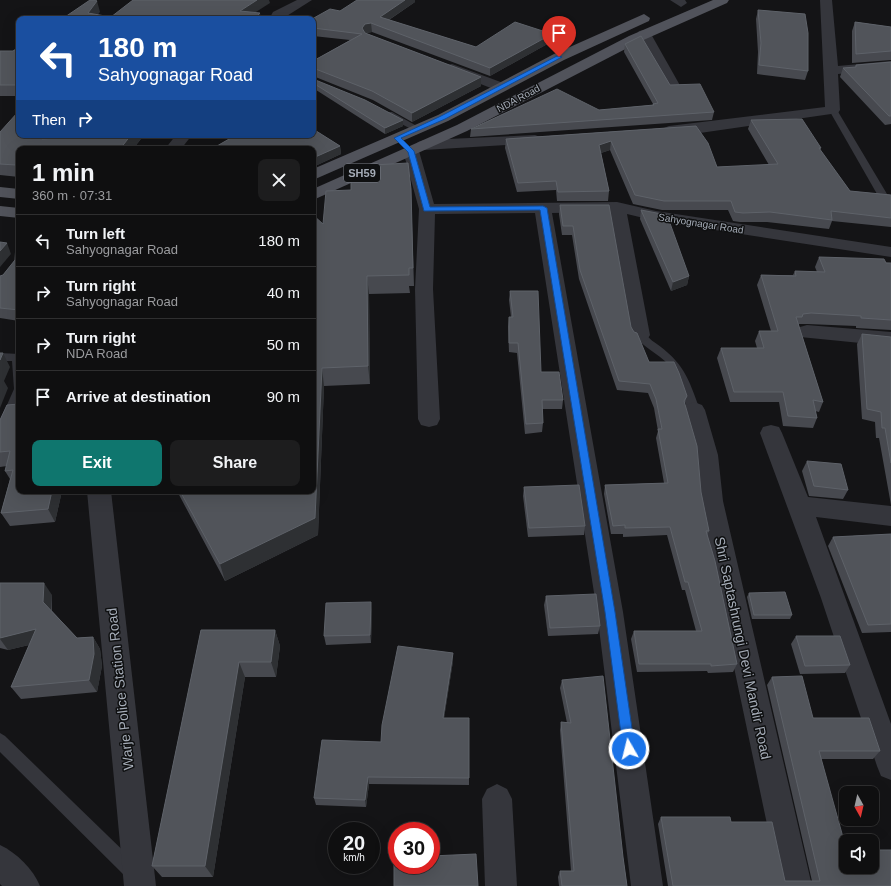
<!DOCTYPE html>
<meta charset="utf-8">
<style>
body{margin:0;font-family:Arial,sans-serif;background:#1d1d1e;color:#f1f3f6;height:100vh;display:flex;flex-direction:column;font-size:15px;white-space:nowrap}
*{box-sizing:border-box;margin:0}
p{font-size:13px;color:#9b9c9f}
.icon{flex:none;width:22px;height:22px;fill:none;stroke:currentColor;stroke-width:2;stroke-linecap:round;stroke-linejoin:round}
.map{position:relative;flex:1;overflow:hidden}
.sheet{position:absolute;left:16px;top:146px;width:300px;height:348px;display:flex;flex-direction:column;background:#0f0f10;border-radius:8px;box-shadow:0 4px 16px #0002,0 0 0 1px #2f2f30}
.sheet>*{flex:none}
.top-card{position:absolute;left:16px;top:16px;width:300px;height:122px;border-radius:8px;box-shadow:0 4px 16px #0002,0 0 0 1px #2f2f30;background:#1a4fa0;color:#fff;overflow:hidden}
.needle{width:26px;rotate:172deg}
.fabs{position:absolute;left:839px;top:786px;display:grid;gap:8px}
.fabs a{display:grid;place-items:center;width:40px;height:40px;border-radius:8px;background:#0f0f10;box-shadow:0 4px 16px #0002,0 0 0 1px #2f2f30;font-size:20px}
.speed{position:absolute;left:328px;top:822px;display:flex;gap:8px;font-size:20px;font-weight:700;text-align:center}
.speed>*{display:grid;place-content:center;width:52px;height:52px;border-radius:50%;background:#0f0f10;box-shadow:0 4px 16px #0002,0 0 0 1px #2f2f30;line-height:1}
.speed small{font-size:10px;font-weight:400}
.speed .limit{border:6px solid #d22;background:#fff;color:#111}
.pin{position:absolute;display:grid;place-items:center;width:34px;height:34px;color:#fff;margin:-41px -17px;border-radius:50% 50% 50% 0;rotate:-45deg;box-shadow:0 0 4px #0007}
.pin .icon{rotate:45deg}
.me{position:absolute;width:44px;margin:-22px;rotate:352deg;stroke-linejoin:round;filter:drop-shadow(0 0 3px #0008)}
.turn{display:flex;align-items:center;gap:14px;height:84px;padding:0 16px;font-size:18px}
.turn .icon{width:52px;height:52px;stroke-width:2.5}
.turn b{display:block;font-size:28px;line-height:34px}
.then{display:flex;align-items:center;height:38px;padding:0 16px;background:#0003;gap:8px;font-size:15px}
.round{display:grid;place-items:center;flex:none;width:42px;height:42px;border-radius:8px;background:#1d1d1e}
.summary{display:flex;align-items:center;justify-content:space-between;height:68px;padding:0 16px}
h1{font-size:24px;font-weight:800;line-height:30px}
.button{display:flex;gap:8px;margin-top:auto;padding:8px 16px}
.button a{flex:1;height:46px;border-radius:8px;background:#0f766e;color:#fff;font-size:16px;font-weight:800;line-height:46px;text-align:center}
.button a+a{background:#1d1d1e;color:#f1f3f6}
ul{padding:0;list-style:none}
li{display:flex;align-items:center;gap:12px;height:52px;padding:0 16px;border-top:1px solid #2f2f30}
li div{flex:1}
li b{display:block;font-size:15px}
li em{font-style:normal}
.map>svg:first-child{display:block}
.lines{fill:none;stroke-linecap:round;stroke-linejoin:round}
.service{fill:#35363c;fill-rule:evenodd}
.minor{fill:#35363c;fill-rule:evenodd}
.tertiary{fill:#35363c;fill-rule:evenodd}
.primary{fill:#51535b;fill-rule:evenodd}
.wall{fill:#47494f}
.shaded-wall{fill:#2e3033}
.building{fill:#51545a;stroke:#5e6269}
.route{fill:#1a73e8;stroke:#114b97}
.labels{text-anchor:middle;stroke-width:3;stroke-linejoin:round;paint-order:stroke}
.far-street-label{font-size:10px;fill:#a5acb7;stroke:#0f1011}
.shield{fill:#0f1011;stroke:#787d85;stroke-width:1}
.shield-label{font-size:11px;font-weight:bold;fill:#a5acb7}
.near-street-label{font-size:14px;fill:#a5acb7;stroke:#0f1011}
</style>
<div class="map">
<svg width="891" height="886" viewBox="0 0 891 886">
<rect width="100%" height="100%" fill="#141416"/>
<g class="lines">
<!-- service -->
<g class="service">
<polygon points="830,108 837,110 887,194 885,196 882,197 877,194 829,110"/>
<polygon points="386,112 392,112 422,129 418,131 415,131 386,116"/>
<path d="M640 331C646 333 649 339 654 342 684 363 688 377 700 410L698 413H690C681 397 680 378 668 364 658 353 643 348 635 335Z"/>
<polygon points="0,353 19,354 19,404 6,435 4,438 0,439 0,421 14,389 12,361 0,361"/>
<polygon points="0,733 5,736 139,866 142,872 139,878 133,881 127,878 0,752"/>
</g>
<!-- minor -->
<g class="minor">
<polygon points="670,0 685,0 687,3 681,7"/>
<polygon points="820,0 832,0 838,66 891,61 891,69 838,74 840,110 838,113 693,134 669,136 664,134 661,131 664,128 669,126 825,107"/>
<polygon points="644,30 649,31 651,34 682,89 680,92 670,92 668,89 637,34 639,31"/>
<polygon points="452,64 506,84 508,87 506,90 496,90 447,71 445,68 447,65"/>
<polygon points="535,135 540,137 543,140 540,143 424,150 418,148 416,145 418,142 424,140"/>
<polygon points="411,146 417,148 419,151 434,204 617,202 656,211 891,247 891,257 656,221 627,214 650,335 647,340 640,342 633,340 630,335 609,212 552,213 623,612 663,886 631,886 597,612 535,213 435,214 433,289 440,419 437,425 429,427 421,425 418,419 415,289 419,209 403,151 405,148"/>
<polygon points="807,325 891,332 891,346 800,337 797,332 800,327"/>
<polygon points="694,402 702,405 705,410 718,455 723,501 812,886 780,886 699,501 696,455 683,410 686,405"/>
<polygon points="771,425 779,427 782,433 808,497 891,506 891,526 816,517 891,724 891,780 881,776 877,766 821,598 760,433 763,427"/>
<polygon points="87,491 111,491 156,886 124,886"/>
<polygon points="497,784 507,789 512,799 517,886 485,886 482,799 487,789"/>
</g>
<!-- tertiary -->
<g class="tertiary">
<polygon points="297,0 312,0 282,19 269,19 273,12"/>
<polygon points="176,135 192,135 181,149 165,149"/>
<path d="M0 845C17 853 33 869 40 886H2L0 884Z"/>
</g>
<!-- primary -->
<g class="primary">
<polygon points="713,0 729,0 727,3 639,42 467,131 313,200 313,189 457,125 629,36"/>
<polygon points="644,14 650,18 649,21 564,60 448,121 313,180 313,169 438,115 554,54"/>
<polygon points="0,187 19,189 19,199 0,197"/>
<polygon points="0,206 19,208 19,218 0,216"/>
</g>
</g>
<!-- wall -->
<g class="wall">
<polygon points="415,2 389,20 476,47 551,42 490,76 372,32 366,33 365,33 481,77 481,86 412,122 373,100 313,76 313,61 350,40 313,36 313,19 340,11"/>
<polygon points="758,10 808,71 805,80 757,74 758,52 756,19"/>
<polygon points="855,22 891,27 891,60 852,63 852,31"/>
<polygon points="625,44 670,85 714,112 712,120 470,137 471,129 599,110 652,105 653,104 624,52"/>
<polygon points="19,47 19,96 0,96 0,51 13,51"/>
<polygon points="891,62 891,124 885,125 840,77 843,68 855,67 856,65"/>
<polygon points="313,79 403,120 403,126 385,134 313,88"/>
<polygon points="751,120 821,148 820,150 850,191 891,195 891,227 832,221 829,229 767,222 740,222 733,221 728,210 662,210 633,204 610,150 601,153 609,191 608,201 557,201 556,190 517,192 505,148 506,139 696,126 717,167 769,165 748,129"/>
<polygon points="313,129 340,146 341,154 313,167 313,149 218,149 217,146 236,135 313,135"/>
<polygon points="0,132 54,138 144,135 133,149 19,149 19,177 0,175"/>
<polygon points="411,189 414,286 409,286 410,293 369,294 370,384 324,386 318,535 225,581 177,491 313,491 323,224"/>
<polygon points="560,205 609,205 631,327 649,362 687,396 685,403 701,492 709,531 707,536 737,664 733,672 708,673 707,671 637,672 631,639 634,631 696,631 685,590 682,590 667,535 623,537 623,534 611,534 604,494 605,485 664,483 656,438 658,431 654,408 648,393 617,390 579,279 572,235 562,235 559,214"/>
<polygon points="641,210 689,276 687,285 671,291 640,219"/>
<polygon points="19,244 19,321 0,318 0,276 3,275 15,260"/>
<polygon points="819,257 891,263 891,330 856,328 856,326 807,324 799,324 799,326 823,402 819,412 815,411 817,418 813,428 783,426 779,402 730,402 717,358 721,348 757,348 755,341 759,331 771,331 757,285 761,275 793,275 795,271 817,272 815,267"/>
<polygon points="510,291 541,372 563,400 562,409 542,409 543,423 542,432 525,434 517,353 509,352 508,327 509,317 511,317 509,300"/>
<polygon points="862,334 891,337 891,505 879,438 876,438 875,422 862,419 857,344"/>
<polygon points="7,405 19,491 62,491 55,522 10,526 1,513 10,479 5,471 7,466 0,467 0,420"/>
<polygon points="807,461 848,490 843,499 809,496 802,471"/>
<polygon points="524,487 585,526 584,535 528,537 523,496"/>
<polygon points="891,534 891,632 862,633 828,546 833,537"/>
<polygon points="0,583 52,595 52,611 77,638 93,637 100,649 102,666 97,692 21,699 11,687 29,645 8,650 0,648"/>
<polygon points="749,593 792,615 790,619 752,619 747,597"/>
<polygon points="546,596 600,626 598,634 548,636 544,605"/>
<polygon points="372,610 371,643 326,645 324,636"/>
<polygon points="201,630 275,630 280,646 276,677 245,677 213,877 162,877 152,866"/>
<polygon points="796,636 850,665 845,673 800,674 791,644"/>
<polygon points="453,661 444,718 469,778 469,785 369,784 366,807 316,805 314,798 381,742"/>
<polygon points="772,677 813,718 880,751 873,759 821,759 846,867 891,886 668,886 658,824 661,817 731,822 785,881 812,881 767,685"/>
<polygon points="562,680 623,857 627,886 559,886 558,877 560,871 571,871 560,730 561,722 567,723 560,688"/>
</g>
<!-- shaded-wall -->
<g class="shaded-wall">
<polygon points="257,0 269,0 270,3 245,19 240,11"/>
<polygon points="405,0 415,0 415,2 381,25 380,17"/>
<polygon points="97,1 100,12 94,19 88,13"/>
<polygon points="260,13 261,19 254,19"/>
<polygon points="371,23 372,32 366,33 363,36 362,28 365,24"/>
<polygon points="552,34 551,42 490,76 490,68"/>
<polygon points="481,77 481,86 412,122 412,113"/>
<polygon points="403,120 403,126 385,134 385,128"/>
<polygon points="44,135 57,135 47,149 42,139"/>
<polygon points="131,135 144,135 133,149 120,149"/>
<polygon points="611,141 610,150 598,154 599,145"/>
<polygon points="340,146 341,154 313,167 313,158"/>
<polygon points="19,162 19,172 16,165"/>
<polygon points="7,243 11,254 0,267 0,251"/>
<polygon points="367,276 369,294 370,384 368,366"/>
<polygon points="689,276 687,285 671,291 673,282"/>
<polygon points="3,353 10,367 4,381 8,388 0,408 0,360"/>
<polygon points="322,368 324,386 318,535 225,581 220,564"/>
<polygon points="52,491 62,491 55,522 48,509"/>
<polygon points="44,583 52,595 51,614 43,602"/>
<polygon points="371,602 372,610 371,643 370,635"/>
<polygon points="36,629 45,641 8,650 0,639 0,638"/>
<polygon points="275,630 280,646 276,677 271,662"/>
<polygon points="93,637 100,649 102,666 97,692 89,680"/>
<polygon points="453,653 453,661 443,725 443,718"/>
<polygon points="239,662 245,677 213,877 205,866"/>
<polygon points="368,777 369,784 366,807 365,800"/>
</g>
<!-- building -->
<g class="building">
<polygon points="90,0 95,0 97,1 88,13 111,17 133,0 257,0 240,11 260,13 254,19 62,19"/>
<polygon points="357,0 405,0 380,17 476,47 515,22 552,34 490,68 371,23 365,24 362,28 365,33 481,77 412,113 372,91 313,68 313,61 362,34 313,28 313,19 312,19 330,9 340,11"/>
<polygon points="758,10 805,14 808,33 808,71 759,65 761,43"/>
<polygon points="855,22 891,27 891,51 856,54"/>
<polygon points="641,36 670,85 700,84 714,112 471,129 557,89 599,110 654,105 653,104 658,103 625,44"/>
<polygon points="19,47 19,85 0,85 0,51 13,51"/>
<polygon points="891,62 891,116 889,116 843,68 856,67 856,65"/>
<polygon points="313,79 365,100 403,120 385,128 313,83"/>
<polygon points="18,112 19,112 19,135 44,135 42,139 60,138 63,135 131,135 120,149 19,149 19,162 16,165 0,164 0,132"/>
<polygon points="802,119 821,148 819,148 850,191 891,195 891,218 831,211 832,220 770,212 743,213 735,212 731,201 664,201 635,195 611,141 599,145 609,191 558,192 556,181 518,183 506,139 696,126 708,143 717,167 778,164 751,120"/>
<polygon points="313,129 340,146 313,158 313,149 224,149 217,146 236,135 313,135"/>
<polygon points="408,163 411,189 413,268 409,268 409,275 367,276 368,366 322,368 315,518 220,564 180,491 313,491 313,215 323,224 326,191 351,190 351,176 373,175 373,165"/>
<polygon points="560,205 609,205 631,327 634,332 637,333 649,362 674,362 679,373 687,396 684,401 697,446 701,492 709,531 706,531 715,561 737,664 711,666 711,664 639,664 634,631 702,631 688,582 685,582 670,527 625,528 625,525 613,526 605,485 668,483 658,429 662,429 656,399 650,384 619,381 580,270 573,226 563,226"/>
<polygon points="641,210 667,215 689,276 673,282"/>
<polygon points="0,242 7,243 0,251"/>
<polygon points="16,244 19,244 19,310 0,308 0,276 3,275 15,260"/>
<polygon points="819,257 884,259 886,263 891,263 891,320 861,318 861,316 811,313 803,314 802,317 796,317 823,402 813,400 817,418 788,416 783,392 734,392 721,348 764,348 759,331 778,331 761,275 796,276 795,271 825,272"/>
<polygon points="510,291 538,291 541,372 559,372 563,400 542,400 543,423 526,424 518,343 509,343 509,317 513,317"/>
<polygon points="862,334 891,337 891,463 885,428 882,428 881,412 867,409"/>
<polygon points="0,353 3,353 0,360"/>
<polygon points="19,404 19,491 52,491 48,509 1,513 13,470 5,471 10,451 0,452 0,420 7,405"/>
<polygon points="807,461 841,464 848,490 814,486"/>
<polygon points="579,485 585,526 529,528 524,487"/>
<polygon points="891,534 891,624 868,625 833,537"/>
<polygon points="0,583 44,583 43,602 77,638 93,637 94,654 89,680 11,687 36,629 0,638"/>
<polygon points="785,592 792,615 754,615 749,593"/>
<polygon points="596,594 600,626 550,628 546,596"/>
<polygon points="371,602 370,635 324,636 326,603"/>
<polygon points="201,630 275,630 271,662 239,662 205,866 152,866"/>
<polygon points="796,636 840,636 850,665 805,666"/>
<polygon points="398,646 453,653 443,718 469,718 469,778 368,777 365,800 314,798 322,740 381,742 382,725"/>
<polygon points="603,676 623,857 627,886 562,886 560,871 574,871 561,722 571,723 562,680"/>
<polygon points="802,676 813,718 869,718 880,751 819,751 846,848 846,867 872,867 872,850 891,850 891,886 673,886 661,817 730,817 731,822 772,822 785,881 820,881 772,677"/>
<polygon points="476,854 478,886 394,886 394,858 397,857 397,865 431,865 431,856"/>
</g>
<!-- route -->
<polygon class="route" points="557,56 562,57 445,119 401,138 414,151 430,207 543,206 547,208 615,612 635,749 633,753 629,755 624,753 623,749 605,612 540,210 424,211 408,152 394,138 441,116"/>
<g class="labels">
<!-- far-street labels -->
<g class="far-street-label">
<text transform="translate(518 98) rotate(-28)" y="4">NDA Road</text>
<text transform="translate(701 223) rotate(9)" y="4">Sahyognagar Road</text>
</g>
<!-- shield labels -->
<rect class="shield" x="344" y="164" width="36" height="18" rx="3"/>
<g class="shield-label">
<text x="362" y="177">SH59</text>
</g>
<!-- near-street labels -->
<g class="near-street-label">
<text transform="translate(743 648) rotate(78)" y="5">Shri Saptashrungi Devi Mandir Road</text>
<text transform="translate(120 689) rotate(-96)" y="5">Warje Police Station Road</text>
</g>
</g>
</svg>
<div class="fabs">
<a><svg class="needle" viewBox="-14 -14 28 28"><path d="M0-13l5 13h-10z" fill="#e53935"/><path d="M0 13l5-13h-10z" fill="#9b9c9f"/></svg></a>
<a><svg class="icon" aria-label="sound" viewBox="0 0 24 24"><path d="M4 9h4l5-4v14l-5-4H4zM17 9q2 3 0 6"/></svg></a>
</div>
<div class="speed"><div>20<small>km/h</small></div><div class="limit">30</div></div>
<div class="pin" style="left:559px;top:57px;background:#d93025"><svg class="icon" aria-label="arrive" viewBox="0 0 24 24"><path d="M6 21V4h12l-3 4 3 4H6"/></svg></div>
<svg class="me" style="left:629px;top:749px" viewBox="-20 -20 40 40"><circle r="17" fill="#1a73e8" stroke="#fff" stroke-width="3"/><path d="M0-11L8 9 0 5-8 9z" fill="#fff"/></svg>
<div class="top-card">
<div class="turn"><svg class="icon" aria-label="left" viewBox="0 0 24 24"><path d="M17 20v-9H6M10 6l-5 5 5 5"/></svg><div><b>180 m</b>Sahyognagar Road</div></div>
<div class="then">Then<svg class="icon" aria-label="right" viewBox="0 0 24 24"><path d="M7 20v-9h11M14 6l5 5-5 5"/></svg></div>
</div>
<section class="sheet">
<div class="summary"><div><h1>1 min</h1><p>360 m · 07:31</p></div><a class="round"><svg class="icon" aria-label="close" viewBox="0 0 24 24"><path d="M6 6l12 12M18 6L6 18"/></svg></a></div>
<ul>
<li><svg class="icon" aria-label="left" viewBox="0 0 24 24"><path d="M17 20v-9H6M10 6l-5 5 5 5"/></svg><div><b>Turn left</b><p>Sahyognagar Road</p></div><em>180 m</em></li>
<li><svg class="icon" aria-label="right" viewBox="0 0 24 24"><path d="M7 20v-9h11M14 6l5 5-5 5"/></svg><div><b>Turn right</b><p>Sahyognagar Road</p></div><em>40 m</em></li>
<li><svg class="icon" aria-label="right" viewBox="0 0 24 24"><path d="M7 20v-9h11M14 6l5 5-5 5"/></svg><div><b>Turn right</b><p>NDA Road</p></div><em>50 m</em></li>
<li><svg class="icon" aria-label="arrive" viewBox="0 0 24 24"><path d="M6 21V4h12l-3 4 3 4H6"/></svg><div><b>Arrive at destination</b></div><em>90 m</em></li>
</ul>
<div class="button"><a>Exit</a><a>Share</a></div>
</section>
</div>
